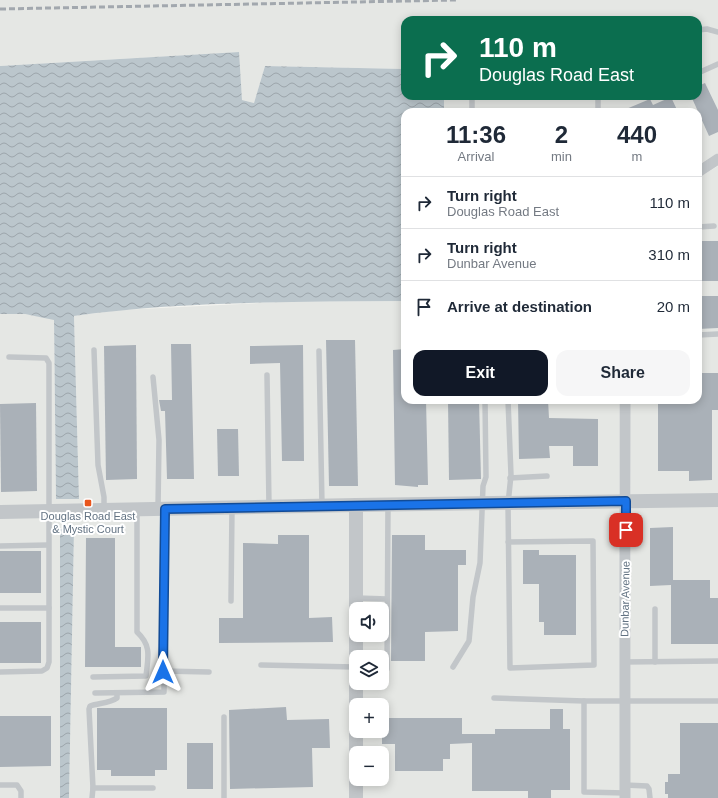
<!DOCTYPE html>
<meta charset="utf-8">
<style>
body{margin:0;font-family:Helvetica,sans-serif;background:#f6f6f7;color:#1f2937;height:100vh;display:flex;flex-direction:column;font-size:15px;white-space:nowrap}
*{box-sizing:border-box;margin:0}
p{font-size:13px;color:#747a83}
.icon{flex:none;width:22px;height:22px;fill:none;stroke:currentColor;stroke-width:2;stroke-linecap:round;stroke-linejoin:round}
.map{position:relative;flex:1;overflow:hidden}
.sheet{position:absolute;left:401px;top:108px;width:301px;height:296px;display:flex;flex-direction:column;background:#fff;border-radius:12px;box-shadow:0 2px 10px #0003}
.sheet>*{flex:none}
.guide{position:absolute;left:401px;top:16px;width:301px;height:84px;border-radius:12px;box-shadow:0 2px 10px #0003;background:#0b6e4f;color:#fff;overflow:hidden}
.tools{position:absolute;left:349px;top:602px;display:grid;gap:8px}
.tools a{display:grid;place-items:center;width:40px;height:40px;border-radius:8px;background:#fff;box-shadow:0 2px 10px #0003;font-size:20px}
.pin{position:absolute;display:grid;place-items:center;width:34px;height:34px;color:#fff;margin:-17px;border-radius:8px;box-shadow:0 2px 6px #0006}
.me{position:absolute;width:44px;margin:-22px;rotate:0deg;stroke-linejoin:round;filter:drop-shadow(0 0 3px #0008)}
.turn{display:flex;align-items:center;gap:14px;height:84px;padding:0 12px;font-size:18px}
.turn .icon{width:52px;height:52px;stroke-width:2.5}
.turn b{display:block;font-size:28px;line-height:34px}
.eta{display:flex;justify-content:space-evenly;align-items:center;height:68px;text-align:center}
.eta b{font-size:24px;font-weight:700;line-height:28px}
.action{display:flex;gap:8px;margin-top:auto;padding:8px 12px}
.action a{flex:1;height:46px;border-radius:12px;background:#111827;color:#fff;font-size:16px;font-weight:700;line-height:46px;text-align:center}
.action a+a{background:#f6f6f7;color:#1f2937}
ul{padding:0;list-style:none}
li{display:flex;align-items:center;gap:12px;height:52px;padding:0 12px;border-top:1px solid #e0e1e3}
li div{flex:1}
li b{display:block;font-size:15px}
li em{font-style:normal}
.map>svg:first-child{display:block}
.built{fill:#e5e7e4}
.water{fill:url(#water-waves)}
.building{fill:#aab1b8}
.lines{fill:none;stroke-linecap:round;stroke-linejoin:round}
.service{stroke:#c2c6c9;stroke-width:5.5}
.minor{stroke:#c2c6c9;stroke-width:11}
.tertiary{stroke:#c2c6c9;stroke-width:14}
.rail{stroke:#a2a8ae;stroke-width:3;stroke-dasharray:6 3;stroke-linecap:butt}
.route-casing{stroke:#114b97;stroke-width:10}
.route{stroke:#1a73e8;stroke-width:7}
.poi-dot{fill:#e9561d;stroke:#fff;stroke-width:1.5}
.labels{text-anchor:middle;stroke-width:4;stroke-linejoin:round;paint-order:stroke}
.poi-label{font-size:11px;fill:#637383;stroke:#fff}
.street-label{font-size:11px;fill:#637383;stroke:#fff}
</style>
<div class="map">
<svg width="718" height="798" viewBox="0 0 718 798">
<defs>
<pattern id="water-waves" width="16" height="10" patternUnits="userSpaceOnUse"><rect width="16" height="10" fill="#bbc6cc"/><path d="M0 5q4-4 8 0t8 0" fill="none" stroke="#9ca5ab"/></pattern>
</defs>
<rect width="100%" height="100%" fill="#f5f5f1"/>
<!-- built -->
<g class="built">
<polygon points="0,0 718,0 718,153 698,165 698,112 444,112 444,96 698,96 698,20 405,20 405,69 265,66 254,103 242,100 238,52 0,66"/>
<polygon points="718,166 718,495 631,495 630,400 698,400 698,178"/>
<polygon points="405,301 405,400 619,400 619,495 0,507 0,314 25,314 54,319 56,499 79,499 74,316 120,310 280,302"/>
<polygon points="718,506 718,798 630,798 631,507"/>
<polygon points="621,507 620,798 361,798 361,779 382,779 382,753 361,753 361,731 382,731 382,705 361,705 361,683 382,683 382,657 361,657 360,635 382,635 382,609 360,609 361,511"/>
<polygon points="351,511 351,798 69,798 74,531 60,529 60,798 0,798 0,518"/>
</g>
<!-- water -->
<g class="water">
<path d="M239 52 242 100 254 103 265 66 405 69V96H444V112H405V301C296 302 182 301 74 316L79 499H56L54 320 25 314H0V66Z"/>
<polygon points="60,529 74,530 69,798 60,798"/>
</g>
<!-- building -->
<g class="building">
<polygon points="705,83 718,110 718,132 709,136 691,96 698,96 698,86"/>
<polygon points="671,97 678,112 619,112 650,99 653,105"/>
<rect x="698" y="241" width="20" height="40"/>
<polygon points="698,296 718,296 718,328 698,329"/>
<polygon points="326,340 355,340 358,486 329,486"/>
<polygon points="171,344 191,344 194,479 167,479 165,411 161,411 159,400 172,400"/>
<polygon points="136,345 137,479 106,480 104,346"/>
<polygon points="303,345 304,461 282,461 280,363 250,364 250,346"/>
<polygon points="405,349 405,400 426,400 428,485 418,485 418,487 395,485 393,350"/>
<polygon points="698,373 718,373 718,410 712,410 712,480 689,481 689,471 658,471 658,400 698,400"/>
<polygon points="448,400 479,400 481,479 449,480"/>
<polygon points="518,400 548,400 549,418 598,419 598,466 573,466 573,446 549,446 550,458 519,459"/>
<polygon points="36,403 37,491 1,492 0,404"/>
<polygon points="217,429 238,429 239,476 218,476"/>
<polygon points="673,527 673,580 710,580 710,598 718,598 718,644 671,644 671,585 650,586 650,528"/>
<polygon points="278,535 309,535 309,618 332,617 333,642 219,643 219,618 243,618 243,543 278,544"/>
<polygon points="392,535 425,535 425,550 466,550 466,565 458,565 458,631 425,632 425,661 391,661"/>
<polygon points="86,538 115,538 115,647 141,647 141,667 85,667"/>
<polygon points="523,550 539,550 539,555 576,555 576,635 544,635 544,622 539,622 539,584 523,584"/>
<rect x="0" y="551" width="41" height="42"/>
<rect x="0" y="622" width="41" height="41"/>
<polygon points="286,707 287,720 329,719 330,748 312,748 313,787 230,789 229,710"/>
<polygon points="97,708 167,708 167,770 155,770 155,776 111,776 111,770 97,770"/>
<polygon points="550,709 563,709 563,729 570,729 570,790 551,790 551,798 528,798 528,791 472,791 472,743 450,744 450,759 443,759 443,771 395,771 395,744 382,744 382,718 462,718 462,734 495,734 495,729 550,729"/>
<polygon points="0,716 51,716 51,766 0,767"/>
<polygon points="680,723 718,723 718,798 668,798 668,794 665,794 665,782 668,782 668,774 680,774"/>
<rect x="187" y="743" width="26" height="46"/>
</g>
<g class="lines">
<!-- service -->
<g class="service">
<polyline points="698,30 707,29 718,32"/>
<polyline points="698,73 718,64"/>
<polyline points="472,96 472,112"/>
<polyline points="598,96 598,112"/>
<polyline points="698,227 714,226"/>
<polyline points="698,335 718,334"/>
<polyline points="94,350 98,465 104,497 104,509"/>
<polyline points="319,351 322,505"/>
<polyline points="267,375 269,506"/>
<polyline points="153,377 159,440 158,508"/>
<polyline points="510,478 547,476"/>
<polyline points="508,542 593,541 594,665 510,668 508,504 511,475 508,400"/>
<polyline points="0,546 48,545"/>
<polyline points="357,598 387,599"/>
<polyline points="231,601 232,508"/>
<polyline points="0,608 49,608"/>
<polyline points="655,609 655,662"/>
<polyline points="624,662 718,661"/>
<polyline points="261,665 355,667"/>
<polyline points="453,667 469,641 473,597 480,563 483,486 486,477 485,400"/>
<polyline points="387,669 388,505"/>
<polyline points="163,671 209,672"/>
<polyline points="0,672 42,671 47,668 49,662 49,363 46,358 9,357"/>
<path d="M93 677 146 676C148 657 152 646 137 632V510"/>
<polyline points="95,693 164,692 165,509"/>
<polyline points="494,698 584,701"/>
<polyline points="0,785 17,785 21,791 21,798"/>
<polyline points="625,785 647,786 649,789 650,798"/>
<path d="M93 788 89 709 90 706C99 703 110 703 117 698V693"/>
<polyline points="625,793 584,792 584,701 718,701"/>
<polyline points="92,798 93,788 153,788"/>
<polyline points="224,798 224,717"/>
</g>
<!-- minor -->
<g class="minor">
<polyline points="698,172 718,159"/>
<polyline points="625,400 625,798"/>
</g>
<!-- tertiary -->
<g class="tertiary">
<polyline points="0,512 356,505 718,500"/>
<polyline points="356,707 356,505"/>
<polyline points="356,731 356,753"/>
<polyline points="356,798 356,779"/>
</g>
<!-- rail -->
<polyline class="rail" points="0,9 456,0"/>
</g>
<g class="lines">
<defs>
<polyline id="route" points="163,672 165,509 626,501 626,530"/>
</defs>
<!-- route casing -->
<use href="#route" class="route-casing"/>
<!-- route -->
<use href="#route" class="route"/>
</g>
<!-- markers -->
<rect class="poi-dot" x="84" y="499" width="8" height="8" rx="2"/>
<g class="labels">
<!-- poi labels -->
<g class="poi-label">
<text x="88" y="520">Douglas Road East<tspan x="88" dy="13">&amp; Mystic Court</tspan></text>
</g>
<!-- street labels -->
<g class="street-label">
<text transform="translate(625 599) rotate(-89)" y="4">Dunbar Avenue</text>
</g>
</g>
</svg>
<div class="tools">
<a><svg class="icon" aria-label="sound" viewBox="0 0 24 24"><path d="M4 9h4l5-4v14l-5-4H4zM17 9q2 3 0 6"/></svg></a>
<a><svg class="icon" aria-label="layers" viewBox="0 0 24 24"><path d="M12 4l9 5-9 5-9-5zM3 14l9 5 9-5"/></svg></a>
<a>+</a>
<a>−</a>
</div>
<div class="pin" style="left:626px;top:530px;background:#d93025"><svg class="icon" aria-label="arrive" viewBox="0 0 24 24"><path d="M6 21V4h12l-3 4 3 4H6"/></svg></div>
<svg class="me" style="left:163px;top:672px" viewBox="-20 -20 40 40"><path d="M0-17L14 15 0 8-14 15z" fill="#1a73e8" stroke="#fff" stroke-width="4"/></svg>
<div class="guide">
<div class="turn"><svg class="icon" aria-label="right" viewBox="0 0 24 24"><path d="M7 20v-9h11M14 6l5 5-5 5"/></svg><div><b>110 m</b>Douglas Road East</div></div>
</div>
<section class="sheet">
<div class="eta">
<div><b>11:36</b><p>Arrival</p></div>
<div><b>2</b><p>min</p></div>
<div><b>440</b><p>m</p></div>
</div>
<ul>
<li><svg class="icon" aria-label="right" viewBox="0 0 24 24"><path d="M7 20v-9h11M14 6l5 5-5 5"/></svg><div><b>Turn right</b><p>Douglas Road East</p></div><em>110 m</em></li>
<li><svg class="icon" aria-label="right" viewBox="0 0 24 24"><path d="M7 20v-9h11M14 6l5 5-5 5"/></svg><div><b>Turn right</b><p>Dunbar Avenue</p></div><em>310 m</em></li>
<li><svg class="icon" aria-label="arrive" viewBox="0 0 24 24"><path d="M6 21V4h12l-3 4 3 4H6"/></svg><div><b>Arrive at destination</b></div><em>20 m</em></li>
</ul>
<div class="action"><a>Exit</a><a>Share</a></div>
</section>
</div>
